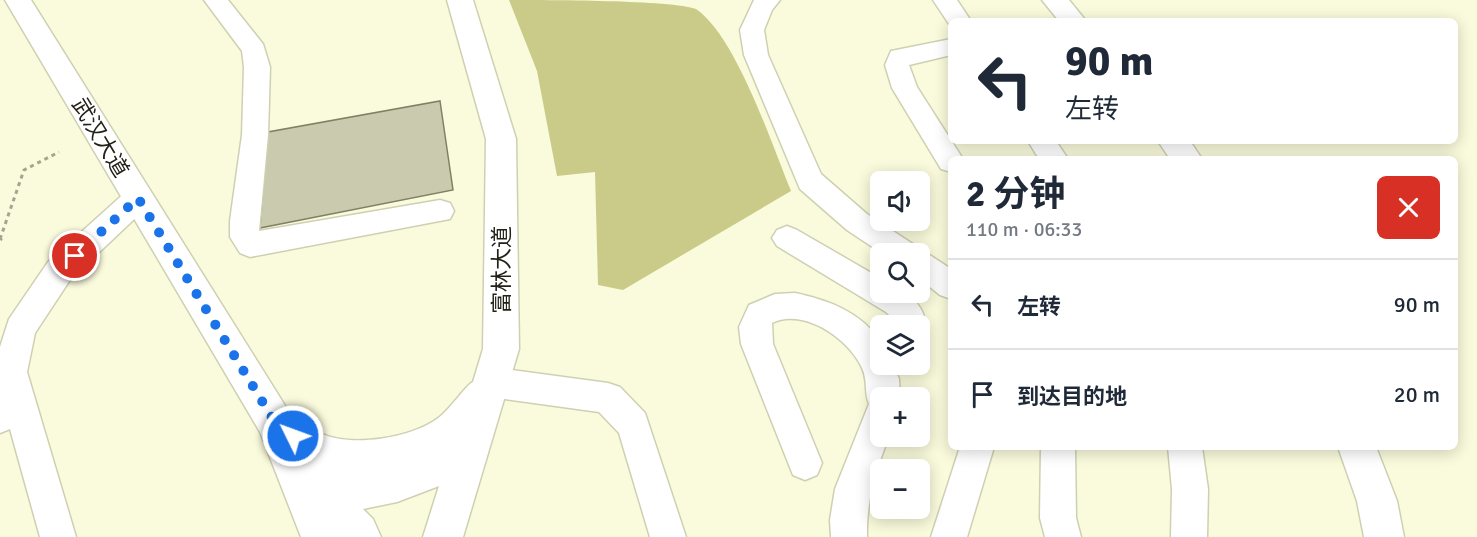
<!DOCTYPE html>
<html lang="zh">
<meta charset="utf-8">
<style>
body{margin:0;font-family:Signika,"Noto Sans SC",sans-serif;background:#f2f2f3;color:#1f2937;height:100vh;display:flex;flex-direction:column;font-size:22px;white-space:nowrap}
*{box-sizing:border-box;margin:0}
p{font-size:20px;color:#747a83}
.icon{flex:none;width:33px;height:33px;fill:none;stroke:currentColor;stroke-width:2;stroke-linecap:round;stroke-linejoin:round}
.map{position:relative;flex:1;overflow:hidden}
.sheet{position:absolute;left:948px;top:156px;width:510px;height:294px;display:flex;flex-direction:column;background:#fff;border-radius:9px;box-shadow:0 3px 15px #0003}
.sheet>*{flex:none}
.banner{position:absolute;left:948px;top:18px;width:510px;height:126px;border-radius:9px;box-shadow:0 3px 15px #0003;background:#fff;color:#1f2937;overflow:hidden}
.controls{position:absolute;left:870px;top:171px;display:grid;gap:12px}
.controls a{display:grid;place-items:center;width:60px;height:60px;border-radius:9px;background:#fff;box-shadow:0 3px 15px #0003;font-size:30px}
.pin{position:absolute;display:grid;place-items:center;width:51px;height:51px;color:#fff;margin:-26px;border:3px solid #fff;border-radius:50%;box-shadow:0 2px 6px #0007}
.me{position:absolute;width:66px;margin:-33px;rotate:312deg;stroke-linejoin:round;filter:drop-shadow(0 0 4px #0008)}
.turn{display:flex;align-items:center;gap:21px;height:126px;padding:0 18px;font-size:27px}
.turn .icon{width:78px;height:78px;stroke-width:2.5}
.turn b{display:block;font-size:42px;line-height:51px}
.round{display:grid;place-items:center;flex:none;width:63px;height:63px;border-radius:9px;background:#f2f2f3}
.head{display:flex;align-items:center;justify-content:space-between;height:102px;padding:0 18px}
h1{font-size:36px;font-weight:700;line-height:45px}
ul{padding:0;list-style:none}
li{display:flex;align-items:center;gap:18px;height:90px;padding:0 18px;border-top:2px solid #e0e1e3}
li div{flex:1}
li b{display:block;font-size:22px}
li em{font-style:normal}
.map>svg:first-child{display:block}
.forest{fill:#caca89}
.building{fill:#cacbae;stroke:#808065;stroke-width:1.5}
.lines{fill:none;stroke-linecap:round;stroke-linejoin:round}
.minor-casing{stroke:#cfd0b2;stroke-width:3}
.major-casing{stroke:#cfd0b2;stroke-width:3}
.path-far1{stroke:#a4a58e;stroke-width:3;stroke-dasharray:4 4;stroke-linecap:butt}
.path{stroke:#a4a58e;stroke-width:4;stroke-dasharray:5 5;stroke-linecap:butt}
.minor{fill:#fff;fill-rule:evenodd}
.major{fill:#fff;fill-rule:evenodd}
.route{stroke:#1a73e8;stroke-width:10;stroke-dasharray:0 18}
.labels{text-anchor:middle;stroke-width:5;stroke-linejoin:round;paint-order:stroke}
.street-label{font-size:22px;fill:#222217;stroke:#fff}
</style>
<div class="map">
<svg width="1477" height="537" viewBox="0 0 1477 537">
<rect width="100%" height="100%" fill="#fafbdc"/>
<!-- forest -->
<path class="forest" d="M509 0C543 0 673 0 696 9 736 36 772 145 791 191L623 290 598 285 595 172 557 176 537 71Z"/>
<!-- building -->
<polygon class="building" points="440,101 453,190 260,228 268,132"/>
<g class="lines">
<defs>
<g id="minor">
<polygon points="204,0 228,0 263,44 270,67 268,135 259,231 440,200 450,203 454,211 450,219 250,257 240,253 230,237 230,221 242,135 244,67 242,51"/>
<polygon points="754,0 780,0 772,10 764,30 768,55 821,174 867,214 951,269 951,299 940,295 920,279 920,254 883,254 847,230 800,189 744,55 740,30"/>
<polygon points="933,0 957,0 971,21 951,21 951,27"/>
<polygon points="951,39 951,55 909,65 917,87 963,159 951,159 951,172 941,169 892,88 885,65 891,51"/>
<polygon points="1028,141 1056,141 1068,159 1039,159"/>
<polygon points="138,187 148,190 152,198 148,206 70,280 35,333 27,372 76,537 40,537 10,429 0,433 0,347 9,319 48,262 128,190"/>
<path d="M787 226 797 230 880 278V292L908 294C921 306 930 318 921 336L920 326H894L893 319 886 312 777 246 772 238 777 230Z"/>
<path d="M795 293C828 300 861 312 880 341V364H893L899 379 900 398H880V436H889C876 470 866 501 867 537H831L830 520 835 489 869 404C864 393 868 380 862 368 849 339 804 307 772 323L773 344 822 463 817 475 805 480 793 475 741 344 739 327 749 305 775 294Z"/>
<polygon points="490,367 608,383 620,387 645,413 686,537 650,537 619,433 599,412 490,397 478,393 474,382 478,371"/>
<polygon points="960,447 994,447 967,537 931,537"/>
<polygon points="1041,447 1075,447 1076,518 1081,537 1045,537 1040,518"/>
<polygon points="1168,447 1202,447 1208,489 1207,537 1171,537 1172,489"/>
</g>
<g id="major">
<path d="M5 0H31L289 412C299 419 309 428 320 433 351 448 410 438 437 419 449 411 466 385 473 382L483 349 486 139 447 0H473L516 139 519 349 463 537H423L439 486 397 502 363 509 373 519 381 537H301L260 432Z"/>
<polygon points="1042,0 1069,0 1086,21 1059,21"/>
<polygon points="1158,141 1190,141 1202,159 1170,159"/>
<polygon points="1338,447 1376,447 1397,501 1404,537 1364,537 1357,501"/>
</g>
</defs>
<!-- minor casing -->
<use href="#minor" class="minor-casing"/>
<!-- major casing -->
<use href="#major" class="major-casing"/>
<!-- path-far1 -->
<polyline class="path-far1" points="0,239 24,170 59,152"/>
<!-- path -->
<polyline class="path" points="0,240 1,238"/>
<!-- minor -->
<use href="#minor" class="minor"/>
<!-- major -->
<use href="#major" class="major"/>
</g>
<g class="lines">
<!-- route -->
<polyline class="route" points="75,256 138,198 276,424 293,436"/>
</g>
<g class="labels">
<!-- street labels -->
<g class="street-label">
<text transform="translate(101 137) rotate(59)" y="8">武汉大道</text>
<text transform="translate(501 270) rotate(-90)" y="8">富林大道</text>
</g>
</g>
</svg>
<div class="controls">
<a><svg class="icon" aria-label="sound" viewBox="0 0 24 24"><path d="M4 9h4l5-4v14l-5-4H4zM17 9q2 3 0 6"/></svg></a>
<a><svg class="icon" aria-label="search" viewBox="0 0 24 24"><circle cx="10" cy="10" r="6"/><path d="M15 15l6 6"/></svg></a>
<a><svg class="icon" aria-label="layers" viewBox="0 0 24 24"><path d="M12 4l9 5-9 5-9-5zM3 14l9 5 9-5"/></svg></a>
<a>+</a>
<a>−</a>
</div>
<div class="pin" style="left:75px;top:256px;background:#d93025"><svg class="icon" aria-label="arrive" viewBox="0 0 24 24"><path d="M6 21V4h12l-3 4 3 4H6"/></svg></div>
<svg class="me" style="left:293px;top:436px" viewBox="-20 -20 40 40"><circle r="17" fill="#1a73e8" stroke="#fff" stroke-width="3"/><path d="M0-11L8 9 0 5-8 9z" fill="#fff"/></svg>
<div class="banner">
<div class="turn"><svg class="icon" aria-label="left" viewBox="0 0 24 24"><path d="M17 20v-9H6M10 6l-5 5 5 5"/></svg><div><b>90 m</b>左转</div></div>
</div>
<section class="sheet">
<div class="head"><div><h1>2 分钟</h1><p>110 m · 06:33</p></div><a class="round" style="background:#d93025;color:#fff"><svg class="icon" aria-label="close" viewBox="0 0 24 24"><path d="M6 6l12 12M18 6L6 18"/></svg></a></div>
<ul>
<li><svg class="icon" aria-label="left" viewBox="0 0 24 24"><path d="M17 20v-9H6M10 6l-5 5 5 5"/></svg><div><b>左转</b></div><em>90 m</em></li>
<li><svg class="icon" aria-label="arrive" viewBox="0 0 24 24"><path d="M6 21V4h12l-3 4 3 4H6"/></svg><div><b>到达目的地</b></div><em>20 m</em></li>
</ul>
</section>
</div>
